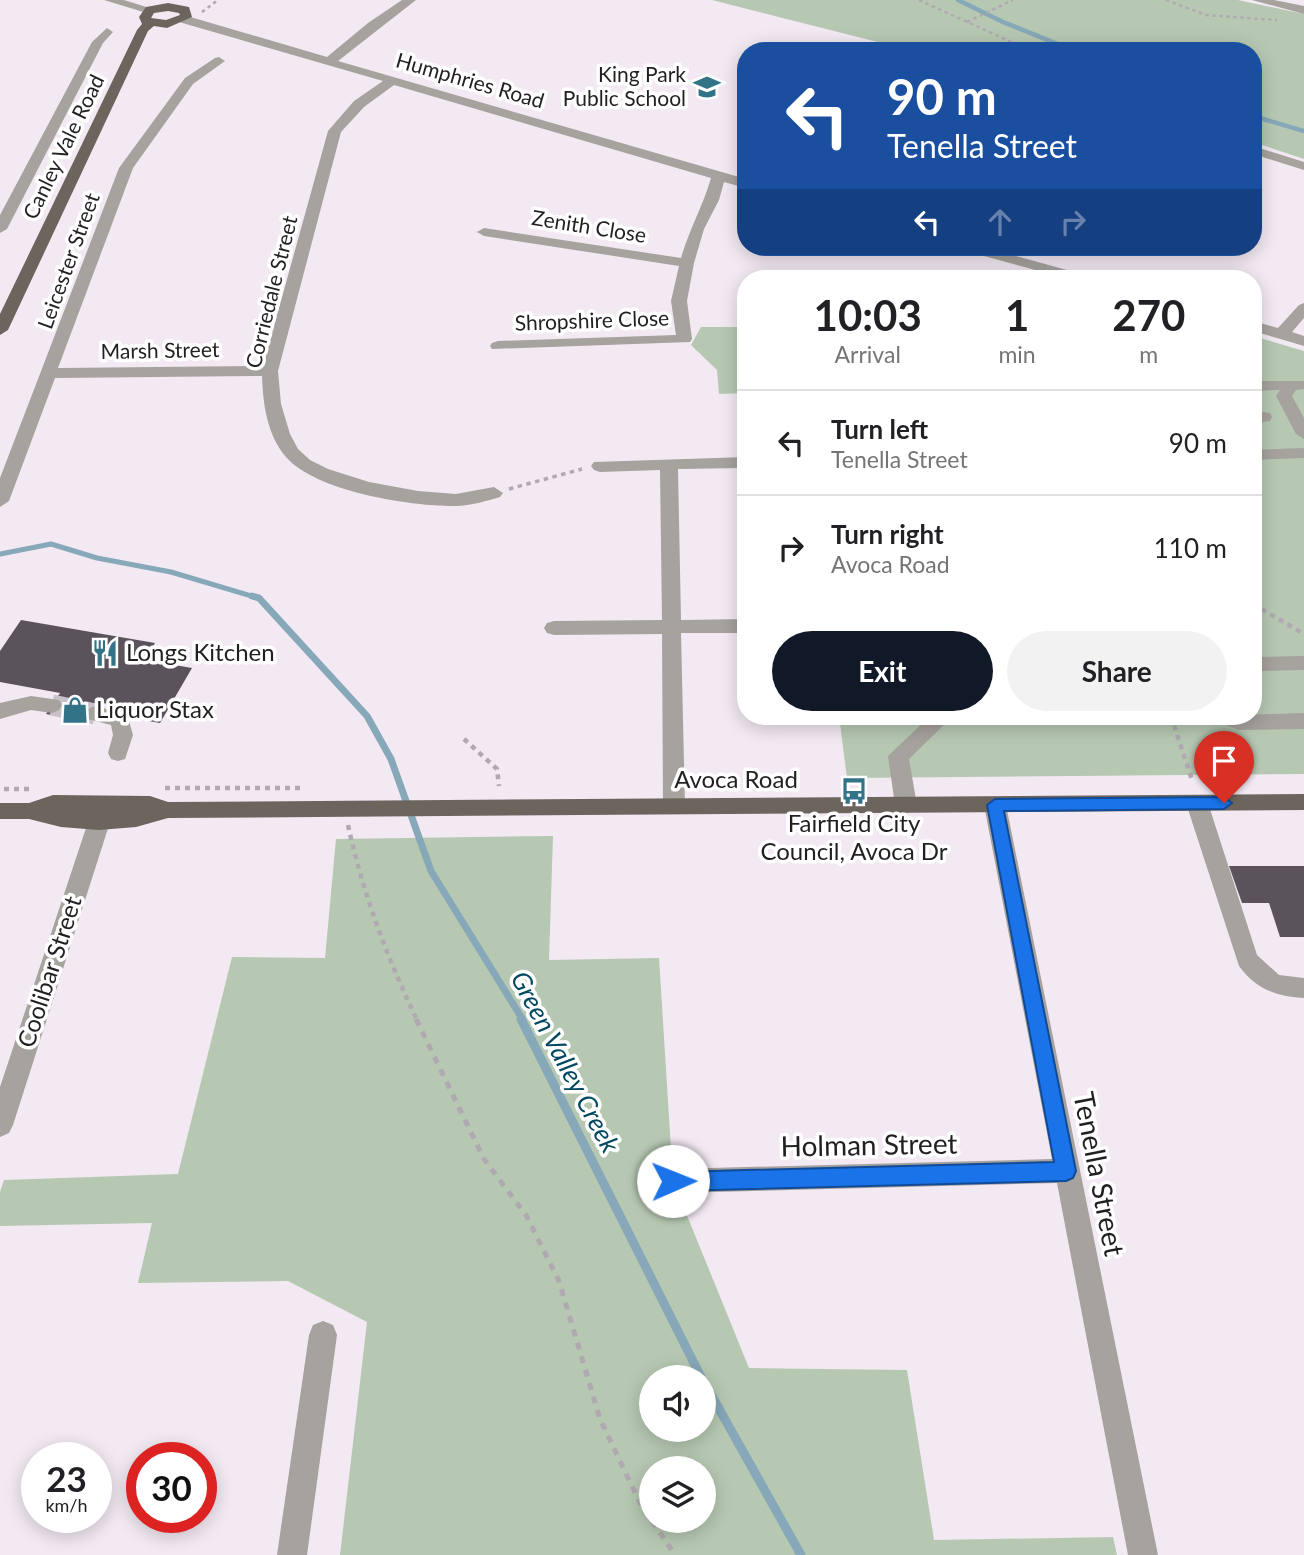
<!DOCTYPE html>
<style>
body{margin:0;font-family:Lato,sans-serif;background:#f2f2f2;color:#202124;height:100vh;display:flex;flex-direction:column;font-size:26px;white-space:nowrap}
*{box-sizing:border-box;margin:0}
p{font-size:23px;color:#757577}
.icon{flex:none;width:38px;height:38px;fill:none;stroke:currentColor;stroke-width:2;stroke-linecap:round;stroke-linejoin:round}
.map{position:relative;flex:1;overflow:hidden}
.details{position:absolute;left:737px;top:270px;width:525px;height:455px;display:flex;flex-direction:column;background:#fff;border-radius:28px;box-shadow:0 4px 18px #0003}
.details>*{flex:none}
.hud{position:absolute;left:737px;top:42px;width:525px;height:214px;border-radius:28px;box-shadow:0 4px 18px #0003;background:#1a4fa0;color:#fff;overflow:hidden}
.buttons{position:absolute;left:639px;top:1365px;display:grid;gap:14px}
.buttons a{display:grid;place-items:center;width:77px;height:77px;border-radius:50%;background:#fff;box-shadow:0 4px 18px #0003;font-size:35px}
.speed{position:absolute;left:21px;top:1442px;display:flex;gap:14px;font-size:35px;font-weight:700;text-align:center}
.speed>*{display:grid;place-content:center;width:91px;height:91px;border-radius:50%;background:#fff;box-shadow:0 4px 18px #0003;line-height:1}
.speed small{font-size:18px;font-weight:400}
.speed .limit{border:10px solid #d22;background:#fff;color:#111}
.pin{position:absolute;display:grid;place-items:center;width:60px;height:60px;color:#fff;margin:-72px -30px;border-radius:50% 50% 50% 0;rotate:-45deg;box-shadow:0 0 7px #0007}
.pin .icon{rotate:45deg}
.me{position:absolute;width:77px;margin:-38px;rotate:89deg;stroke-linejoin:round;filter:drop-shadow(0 0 5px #0008)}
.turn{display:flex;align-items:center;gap:24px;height:147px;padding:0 35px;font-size:32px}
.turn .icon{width:91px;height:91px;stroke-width:2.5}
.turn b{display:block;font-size:49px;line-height:60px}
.lanes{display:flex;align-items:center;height:66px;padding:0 35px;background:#0003;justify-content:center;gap:35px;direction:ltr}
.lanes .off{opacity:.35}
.eta{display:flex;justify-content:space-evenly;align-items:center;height:119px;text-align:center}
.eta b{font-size:42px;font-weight:700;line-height:49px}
.primary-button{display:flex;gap:14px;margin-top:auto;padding:14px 35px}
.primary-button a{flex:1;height:80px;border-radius:42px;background:#111827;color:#fff;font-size:28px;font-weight:700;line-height:80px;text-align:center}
.primary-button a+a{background:#f2f2f2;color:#202124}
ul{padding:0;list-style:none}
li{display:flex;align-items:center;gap:21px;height:105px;padding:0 35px;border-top:2px solid #e0e0e0}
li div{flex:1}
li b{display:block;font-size:26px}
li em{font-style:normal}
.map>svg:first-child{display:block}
.green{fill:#b6c8b2;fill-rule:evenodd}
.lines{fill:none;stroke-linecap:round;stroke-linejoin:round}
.stream-far3{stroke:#86a8b9;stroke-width:4.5}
.stream-far2{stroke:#86a8b9;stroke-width:5}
.stream-far1{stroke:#86a8b9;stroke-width:7}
.stream{stroke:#86a8b9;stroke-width:9}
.building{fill:#5b535c}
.minor-tunnel{stroke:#c8c1c9;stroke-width:21;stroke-dasharray:21 10;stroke-linecap:butt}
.path-far3{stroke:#b0a9b1;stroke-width:2.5;stroke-dasharray:3.5 3.5;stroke-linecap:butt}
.path-far2{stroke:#b0a9b1;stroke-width:3.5;stroke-dasharray:4.5 4.5;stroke-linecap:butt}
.path-far1{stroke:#b0a9b1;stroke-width:4.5;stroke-dasharray:5 5;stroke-linecap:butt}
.path{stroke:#b0a9b1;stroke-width:5;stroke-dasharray:7 7;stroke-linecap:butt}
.minor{fill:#a6a29e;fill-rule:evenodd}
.major{fill:#6c655e;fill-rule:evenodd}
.route{fill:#1a73e8;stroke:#114b97;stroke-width:2}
.labels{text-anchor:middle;stroke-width:7;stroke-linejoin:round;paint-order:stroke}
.far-poi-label{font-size:21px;fill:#221f23;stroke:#fff;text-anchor:end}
.far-street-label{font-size:21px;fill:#221f23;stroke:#fff}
.poi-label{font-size:24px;fill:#221f23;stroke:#fff;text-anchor:start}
.street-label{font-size:24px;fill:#221f23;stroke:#fff}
.water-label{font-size:26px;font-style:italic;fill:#004760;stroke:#fff}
.near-street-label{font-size:28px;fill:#221f23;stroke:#fff}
</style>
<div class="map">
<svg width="1304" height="1555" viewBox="0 0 1304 1555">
<rect width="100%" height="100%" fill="#f2e9f3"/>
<!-- green -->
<g class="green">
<polygon points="712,0 1238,0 1304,14 1304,159 1253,142 1253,51 913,51"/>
<polygon points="701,327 745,327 745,393 719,394 717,370 691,345"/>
<polygon points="1253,336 1304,351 1304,774 847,778 839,716 1253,716"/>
<path d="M553 836 549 960 659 958 673 1181 749 1368 907 1370 934 1540 1113 1537 1117 1555H340L367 1322 288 1281 138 1283 152 1223 0 1226V1192L4 1180 178 1174 232 957 325 958 336 839ZM651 1377H704V1430H651ZM651 1468H704V1521H651Z"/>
</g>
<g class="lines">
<!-- stream-far3 -->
<g class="stream-far3">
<polyline points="958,0 1003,22 1075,51"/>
<polyline points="1253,116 1304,131"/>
</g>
<!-- stream-far2 -->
<polyline class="stream-far2" points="0,554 51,544 97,558 171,572 258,598"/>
<!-- stream-far1 -->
<polyline class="stream-far1" points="252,596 259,598 367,716 391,759 431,871 523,1020"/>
<!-- stream -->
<g class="stream">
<polyline points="521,1019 701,1377"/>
<polyline points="704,1382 801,1555"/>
</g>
</g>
<!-- building -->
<g class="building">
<polygon points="21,620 155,643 145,660 192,668 160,723 126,717 131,708 103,703 91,722 46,714 60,693 0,682 0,651"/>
<polygon points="1229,866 1304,866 1304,937 1280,937 1269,903 1242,903"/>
</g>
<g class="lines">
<!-- minor-tunnel -->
<polyline class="minor-tunnel" points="52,705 95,714"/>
<!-- path-far3 -->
<g class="path-far3">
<polyline points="919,0 1031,51"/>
<polyline points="1166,0 1206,15 1277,20"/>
<polyline points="202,12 218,0"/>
<polyline points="967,22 1013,0"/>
</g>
<!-- path-far2 -->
<polyline class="path-far2" points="509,489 582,469"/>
<!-- path-far1 -->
<g class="path-far1">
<polyline points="1253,604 1304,634"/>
<polyline points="1171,716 1192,780"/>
<polyline points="464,739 497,769 499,786"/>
<polyline points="165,788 303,788"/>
<polyline points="4,789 33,789"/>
<path d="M348 825C363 894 387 957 417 1020"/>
</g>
<!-- path -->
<g class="path">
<polyline points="416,1019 484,1159 526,1215 559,1281 600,1419 640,1503 651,1519"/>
<polyline points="652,1521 675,1555"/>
</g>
<!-- minor -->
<g class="minor">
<polygon points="104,0 124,0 156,10 150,14"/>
<path d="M402 0H416L338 61 746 179V188L724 182 719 200 704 229 694 263 687 301 692 339 690 342 492 349 490 346 492 343 498 341 676 335 671 301 679 266 484 236 477 232 484 228 681 258C689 230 703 206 711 178L394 85 364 107 341 132 278 371 281 404 290 434 298 449 310 460 328 469 369 482 418 491 456 494 494 487 503 493 500 497C487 501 472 505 458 506 414 507 316 492 286 457 267 435 263 404 262 376L55 378 9 501 0 507V478L119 168 185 78 215 58 219 57 225 61 193 84 133 168 58 368 263 366 328 131 354 101 383 81 179 22V16H187L327 57 368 23Z"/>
<polygon points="1252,0 1274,0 1304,6 1304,14"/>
<polygon points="107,28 113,32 103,43 7,229 0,233 0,215 92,42"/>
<polygon points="1253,146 1304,162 1304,170 1253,154"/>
<polygon points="960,247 983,247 1085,275 1088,278 1064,278 962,250"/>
<polygon points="1304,303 1304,318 1292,332 1304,336 1304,346 1253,331 1253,321 1278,328 1299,305"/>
<polygon points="1253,381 1304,381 1304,389 1296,390 1292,396 1304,418 1304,439 1296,434 1276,396 1280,390 1253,391"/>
<polygon points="1264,412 1270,413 1272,417 1270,421 1253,423 1253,413"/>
<polygon points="1304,448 1304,458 1253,460 1253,450"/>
<polygon points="746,457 746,468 678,469 681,620 746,619 746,633 681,633 685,806 682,812 674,814 666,812 663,806 662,634 554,635 547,633 544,628 547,623 554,621 662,620 660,470 600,472 594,470 591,466 594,462"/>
<polygon points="1304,656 1304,670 1253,671 1253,657"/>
<polygon points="31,696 59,700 62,705 59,710 52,713 31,710 0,719 0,703"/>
<polygon points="95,706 127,714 133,735 125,759 118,761 111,759 108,753 113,735 111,725 88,719 85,714 88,709"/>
<polygon points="1304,713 1304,729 1239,730 1215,721 1212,716"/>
<polygon points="930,716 953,716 909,759 917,805 914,811 906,813 898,811 895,805 888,756"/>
<path d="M1197 795 1205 797 1208 803 1257 955 1279 975 1304 978V998C1276 997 1255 988 1239 966L1186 803 1189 797Z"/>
<polygon points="995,797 1003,799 1006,805 1158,1555 1128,1555 1057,1183 673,1193 664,1190 660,1181 664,1172 673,1169 1052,1159 984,805 987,799"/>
<polygon points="100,810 108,813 111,819 13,1125 9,1133 0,1137 0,1087 89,819 92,813"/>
<polygon points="323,1321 333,1325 337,1335 307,1555 277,1555 309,1335 313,1325"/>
</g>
<!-- major -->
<g class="major">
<path d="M168 3 189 7 192 17 167 28 154 26 148 31 8 330 0 335V314L137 30 142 24 139 17 146 7ZM168 11 179 13 180 15 166 20 151 18 154 13Z"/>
<polygon points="1304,794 1304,810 168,818 136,827 99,830 61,827 29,819 0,819 0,803 29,803 53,795 150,796 168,802"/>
</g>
</g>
<!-- route -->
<polygon class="route" points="1224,797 1232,803 1224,809 1004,811 1076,1171 1073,1178 1066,1181 673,1191 666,1188 663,1181 666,1175 673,1172 1054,1162 987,805 995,799"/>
<!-- icons -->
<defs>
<symbol id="school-bare" viewBox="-9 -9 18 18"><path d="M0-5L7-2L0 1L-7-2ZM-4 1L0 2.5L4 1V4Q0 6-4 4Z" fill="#337387" stroke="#fff" stroke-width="2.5" paint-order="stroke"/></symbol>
<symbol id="restaurant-bare" viewBox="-9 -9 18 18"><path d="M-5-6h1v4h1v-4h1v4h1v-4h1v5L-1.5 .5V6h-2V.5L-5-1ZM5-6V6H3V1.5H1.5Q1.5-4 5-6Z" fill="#337387" stroke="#fff" stroke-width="2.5" paint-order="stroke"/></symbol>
<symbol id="shop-bare" viewBox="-9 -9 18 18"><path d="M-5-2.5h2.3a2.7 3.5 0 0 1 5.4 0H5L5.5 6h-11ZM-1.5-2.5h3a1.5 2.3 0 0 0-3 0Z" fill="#337387" stroke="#fff" stroke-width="2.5" paint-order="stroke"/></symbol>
<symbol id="bus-bare" viewBox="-9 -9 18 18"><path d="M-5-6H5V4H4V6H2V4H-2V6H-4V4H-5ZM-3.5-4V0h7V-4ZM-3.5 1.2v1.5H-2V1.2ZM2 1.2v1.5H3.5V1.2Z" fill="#337387" stroke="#fff" stroke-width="2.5" paint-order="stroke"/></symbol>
</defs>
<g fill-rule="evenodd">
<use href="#school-bare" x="688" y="68" width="38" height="38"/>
<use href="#restaurant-bare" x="86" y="634" width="38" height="38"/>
<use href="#shop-bare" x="56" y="691" width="38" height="38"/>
<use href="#bus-bare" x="835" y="772" width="38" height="38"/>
</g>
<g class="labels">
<!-- far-poi labels -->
<g class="far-poi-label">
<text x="686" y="82">King Park<tspan x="686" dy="24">Public School</tspan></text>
</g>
<!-- far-street labels -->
<g class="far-street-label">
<text transform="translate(470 81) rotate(16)" y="7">Humphries Road</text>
<text transform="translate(64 147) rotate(-64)" y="7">Canley Vale Road</text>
<text transform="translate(589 227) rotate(9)" y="7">Zenith Close</text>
<text transform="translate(69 261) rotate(-70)" y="7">Leicester Street</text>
<text transform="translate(272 292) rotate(-76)" y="7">Corriedale Street</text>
<text transform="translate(592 321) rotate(-2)" y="7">Shropshire Close</text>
<text transform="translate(160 351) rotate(-1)" y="7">Marsh Street</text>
</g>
<!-- poi labels -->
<g class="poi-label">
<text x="126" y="661">Longs Kitchen</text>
<text x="96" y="718">Liquor Stax</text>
<text x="854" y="832" text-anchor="middle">Fairfield City<tspan x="854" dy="28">Council, Avoca Dr</tspan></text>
</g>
<!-- street labels -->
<g class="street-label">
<text x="736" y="788">Avoca Road</text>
<text transform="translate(50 972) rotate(-72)" y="8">Coolibar Street</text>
</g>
<!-- water labels -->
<g class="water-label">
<text transform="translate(565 1062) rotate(62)" y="9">Green Valley Creek</text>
</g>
<!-- near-street labels -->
<g class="near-street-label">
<text transform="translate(869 1145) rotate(-1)" y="10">Holman Street</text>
<text transform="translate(1099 1174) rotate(79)" y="10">Tenella Street</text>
</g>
</g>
</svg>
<div class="buttons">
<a><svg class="icon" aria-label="sound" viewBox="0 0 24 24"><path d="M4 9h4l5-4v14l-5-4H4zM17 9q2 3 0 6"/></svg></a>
<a><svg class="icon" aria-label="layers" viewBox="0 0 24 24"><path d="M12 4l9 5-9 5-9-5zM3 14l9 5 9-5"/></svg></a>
</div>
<div class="speed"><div>23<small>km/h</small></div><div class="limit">30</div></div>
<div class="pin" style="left:1224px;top:803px;background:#d93025"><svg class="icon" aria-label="arrive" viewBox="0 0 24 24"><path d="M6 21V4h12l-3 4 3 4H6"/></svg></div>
<svg class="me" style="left:673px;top:1181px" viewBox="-20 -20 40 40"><circle r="19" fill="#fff"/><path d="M0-13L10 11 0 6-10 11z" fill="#1a73e8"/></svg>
<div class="hud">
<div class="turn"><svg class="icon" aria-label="left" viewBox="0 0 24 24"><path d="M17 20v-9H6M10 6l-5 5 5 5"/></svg><div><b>90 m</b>Tenella Street</div></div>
<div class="lanes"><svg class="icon" aria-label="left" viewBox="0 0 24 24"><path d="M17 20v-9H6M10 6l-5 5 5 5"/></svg><svg class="icon off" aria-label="ahead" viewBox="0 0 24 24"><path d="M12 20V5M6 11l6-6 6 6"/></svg><svg class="icon off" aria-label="right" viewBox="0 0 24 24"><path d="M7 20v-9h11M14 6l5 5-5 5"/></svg></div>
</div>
<section class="details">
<div class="eta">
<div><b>10:03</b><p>Arrival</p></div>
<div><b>1</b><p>min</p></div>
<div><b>270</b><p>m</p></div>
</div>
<ul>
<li><svg class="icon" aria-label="left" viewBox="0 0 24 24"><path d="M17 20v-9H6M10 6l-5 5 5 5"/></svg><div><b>Turn left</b><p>Tenella Street</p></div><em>90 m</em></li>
<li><svg class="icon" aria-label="right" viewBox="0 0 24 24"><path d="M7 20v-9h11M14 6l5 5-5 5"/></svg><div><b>Turn right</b><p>Avoca Road</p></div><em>110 m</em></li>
</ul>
<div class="primary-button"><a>Exit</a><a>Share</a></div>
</section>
</div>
